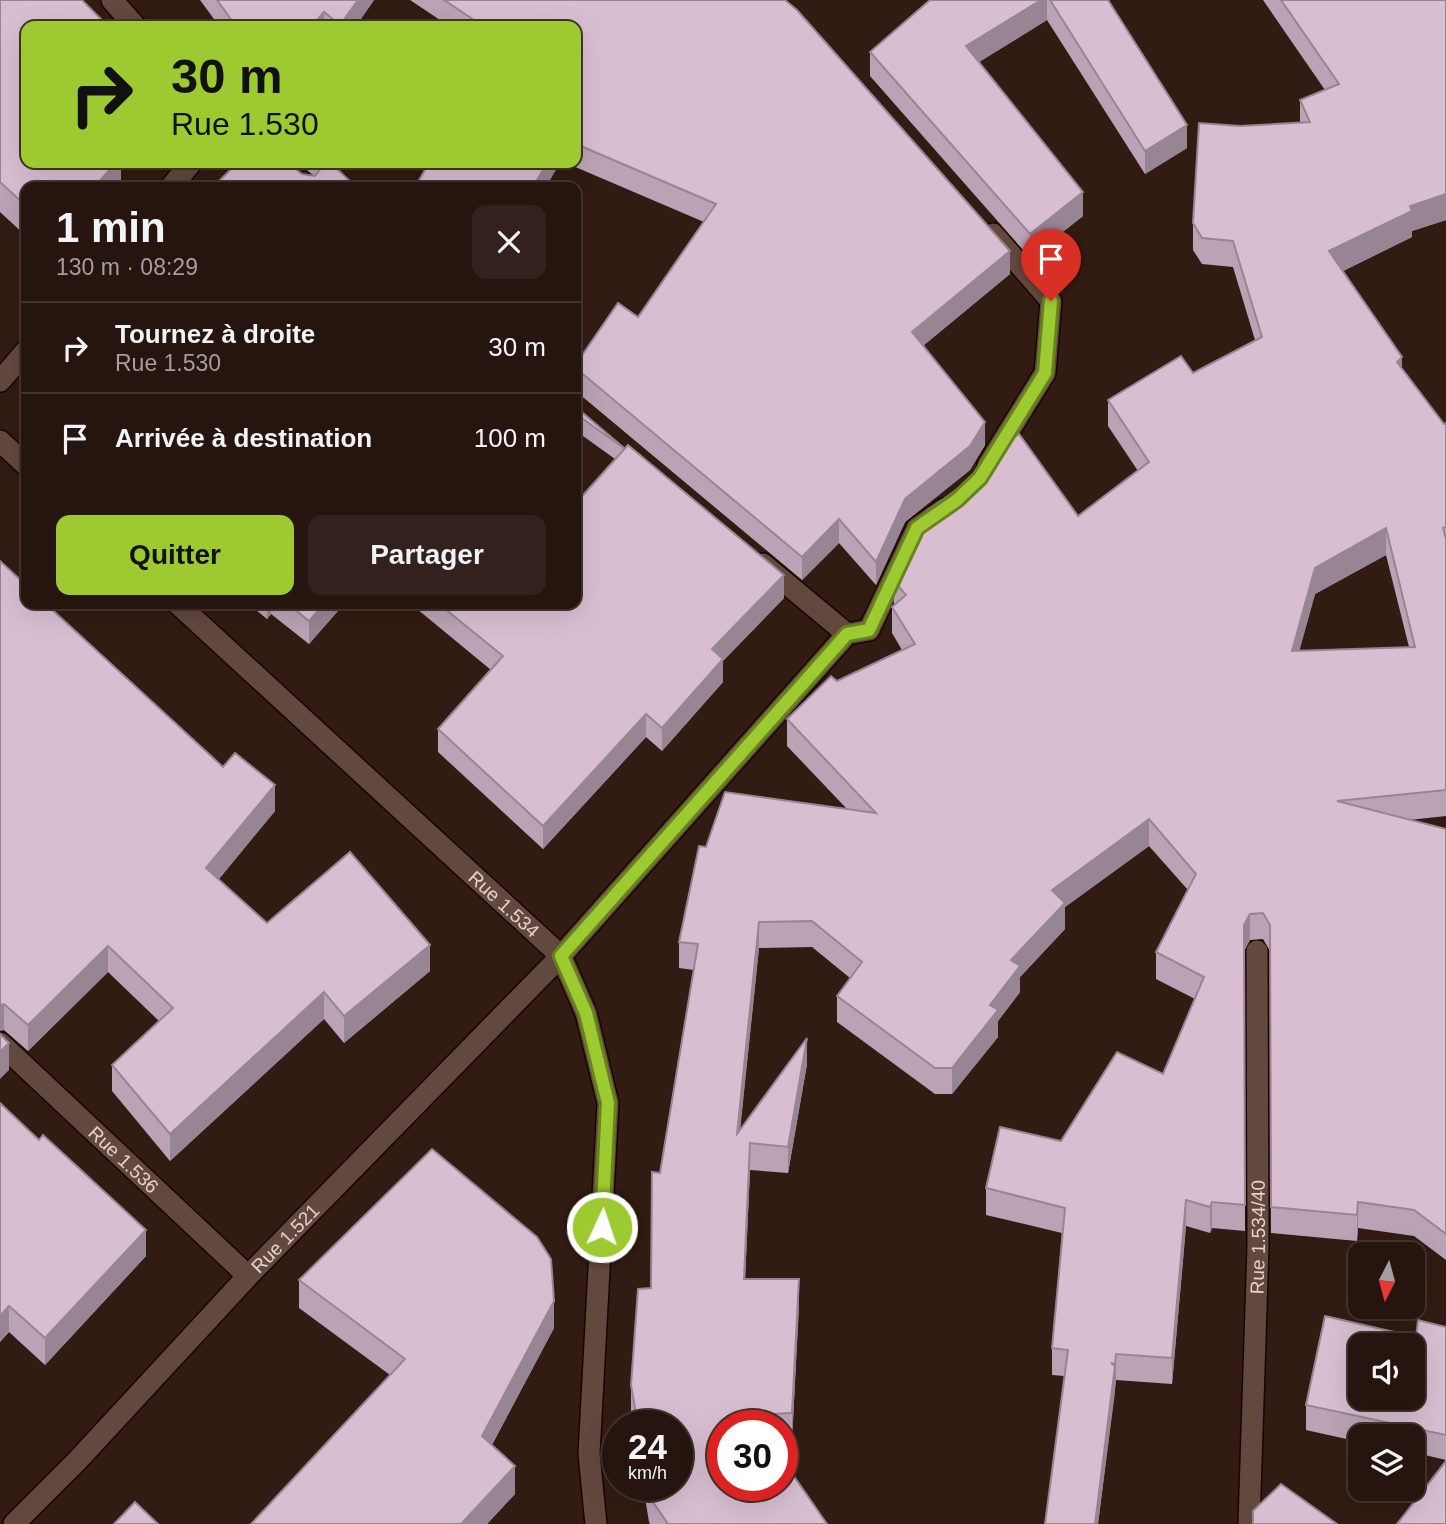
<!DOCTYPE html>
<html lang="fr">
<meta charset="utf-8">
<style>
body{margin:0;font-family:Helvetica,sans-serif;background:#32211c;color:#f1f3f6;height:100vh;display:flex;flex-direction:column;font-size:26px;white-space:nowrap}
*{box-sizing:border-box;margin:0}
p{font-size:23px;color:#a49e9e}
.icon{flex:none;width:38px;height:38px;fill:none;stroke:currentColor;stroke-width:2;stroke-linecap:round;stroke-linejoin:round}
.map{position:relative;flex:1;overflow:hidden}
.drawer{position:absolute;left:21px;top:182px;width:560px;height:427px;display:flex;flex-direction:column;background:#26140e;border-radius:14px;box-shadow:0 7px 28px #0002,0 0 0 2px #42332e}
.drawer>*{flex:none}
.hud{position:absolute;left:21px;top:21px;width:560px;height:147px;border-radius:14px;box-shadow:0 7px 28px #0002,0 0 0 2px #42332e;background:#9dca30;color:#111;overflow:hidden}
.needle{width:46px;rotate:186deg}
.fabs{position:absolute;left:1348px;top:1242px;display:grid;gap:14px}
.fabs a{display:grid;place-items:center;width:77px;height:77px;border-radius:14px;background:#26140e;box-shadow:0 7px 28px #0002,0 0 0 2px #42332e;font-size:35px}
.speed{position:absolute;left:602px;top:1410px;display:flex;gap:14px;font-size:35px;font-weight:700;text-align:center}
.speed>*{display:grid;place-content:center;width:91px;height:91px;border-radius:50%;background:#26140e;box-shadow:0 7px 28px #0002,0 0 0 2px #42332e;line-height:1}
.speed small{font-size:18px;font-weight:400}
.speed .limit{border:10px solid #d22;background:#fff;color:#111}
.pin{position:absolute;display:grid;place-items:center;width:60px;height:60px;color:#fff;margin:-72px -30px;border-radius:50% 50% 50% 0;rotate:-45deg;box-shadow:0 0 7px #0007}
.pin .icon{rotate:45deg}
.me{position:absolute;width:77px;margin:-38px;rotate:3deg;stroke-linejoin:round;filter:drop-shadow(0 0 5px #0008)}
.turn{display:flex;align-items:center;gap:24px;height:147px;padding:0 35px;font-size:32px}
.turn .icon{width:91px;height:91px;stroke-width:2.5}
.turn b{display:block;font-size:49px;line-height:60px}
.round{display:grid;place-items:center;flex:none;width:74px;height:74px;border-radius:14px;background:#32211c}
.overview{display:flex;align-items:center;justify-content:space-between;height:119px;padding:0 35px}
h1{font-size:42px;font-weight:800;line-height:52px}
.cta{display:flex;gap:14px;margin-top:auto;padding:14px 35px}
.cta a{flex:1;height:80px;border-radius:14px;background:#9dca30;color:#111;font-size:28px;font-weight:800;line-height:80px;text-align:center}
.cta a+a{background:#32211c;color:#f1f3f6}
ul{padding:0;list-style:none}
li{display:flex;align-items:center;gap:21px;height:91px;padding:0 35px;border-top:2px solid #42332e}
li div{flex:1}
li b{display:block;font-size:26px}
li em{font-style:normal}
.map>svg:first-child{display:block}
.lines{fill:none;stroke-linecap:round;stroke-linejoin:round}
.minor-casing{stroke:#180501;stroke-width:24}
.minor{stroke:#63483e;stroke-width:21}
.wall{fill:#bba3b5;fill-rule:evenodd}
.shaded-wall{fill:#988593}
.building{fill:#d9bed2;stroke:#988593;stroke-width:2;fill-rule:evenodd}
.route-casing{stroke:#66831f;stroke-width:18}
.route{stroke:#9dca30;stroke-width:12}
.labels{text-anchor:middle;stroke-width:7;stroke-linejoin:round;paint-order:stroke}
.street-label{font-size:19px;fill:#e3d3cd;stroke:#271109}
</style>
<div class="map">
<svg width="1446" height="1524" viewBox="0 0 1446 1524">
<rect width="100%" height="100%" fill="#321b12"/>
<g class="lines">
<defs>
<g id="minor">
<polyline points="112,0 135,26"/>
<polyline points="171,187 191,163"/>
<polyline points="0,381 26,351"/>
<polyline points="0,441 26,465"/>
<polyline points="988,465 1045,373 1051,301 993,234"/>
<polyline points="763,564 847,634"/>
<path id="s1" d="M178 604 561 956 586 1013 608 1103 589 1454 596 1524"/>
<path id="s2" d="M0 1043 248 1276"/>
<path id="s3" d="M14 1524 77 1461 248 1276 561 956 847 634 869 630 917 528 944 509"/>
<path id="s4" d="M1249 1524 1258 1246 1257 951"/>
</g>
</defs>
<!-- minor casing -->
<use href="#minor" class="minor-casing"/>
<!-- minor -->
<use href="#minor" class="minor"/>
</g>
<!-- wall -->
<g class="wall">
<polygon points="0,0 26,26 121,163 121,187 26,187 26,236 0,212"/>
<polygon points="200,0 374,0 356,26 219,26"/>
<polygon points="410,0 785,0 1010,274 924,345 985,445 970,470 905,522 876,585 839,543 802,580 584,398 578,395 576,364 638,317 704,222 566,163 576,163 576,26 449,26"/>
<polygon points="930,0 1108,0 1187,148 1145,174 1047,20 979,62 1083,216 1030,258 870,76 870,52"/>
<path d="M1263 0H1446V220L1412 231V237L1343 271 1402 368 1444 424 1446 423V816L1409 820 1446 829V1260L1414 1236 1358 1228 1357 1241 1271 1233 1270 951 1263 939 1250 940 1244 951 1245 1231 1212 1228 1210 1233 1186 1226 1172 1384 1116 1380 1098 1524H1045L1064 1376 1052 1375V1348L1062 1233 986 1215V1188L1061 1141 1163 1074 1195 999 1156 979V952L1188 890 1149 846 1065 907V929L1020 977V992L998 1021V1037L952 1094H935L837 1022V996L850 978 812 947 759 948 740 1129 807 1064 788 1173 750 1170 745 1279 799 1305 792 1440H782V1426H723L827 1524H650L649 1522 643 1486H677V1426H634L631 1412V1385L651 1288 660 1173 694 970 679 968V942L706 847 847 809 787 746V719L837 681 902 650 892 633V607L894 605V581L1078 516 1138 471 1108 426V400L1193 373 1255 340 1233 267 1202 264 1193 250V223L1240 126 1300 123V100L1325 90ZM1386 555 1409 647 1299 651 1315 594Z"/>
<polygon points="299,163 331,163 356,187 302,174 314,176"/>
<polygon points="576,407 625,448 784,598 723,661 723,682 662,751 646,737 543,849 438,752 438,729 491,670 411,604 576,604 615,459 576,431"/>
<polygon points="0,561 223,767 275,811 219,879 267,923 430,971 344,1043 324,1019 170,1161 112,1091 112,1065 159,1021 108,972 28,1051 4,1030"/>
<polygon points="249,604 344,604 309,644 271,614 267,619"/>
<polygon points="0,1103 146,1256 45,1365 9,1332 0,1342"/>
<polygon points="299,1280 554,1328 492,1445 515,1494 487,1524 251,1524 390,1375 299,1308"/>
<polygon points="1446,1327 1446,1460 1412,1452 1412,1437 1360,1437 1360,1442 1306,1430 1306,1405 1416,1337"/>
</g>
<!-- shaded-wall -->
<g class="shaded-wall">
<polygon points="358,0 374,0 356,26 340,26"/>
<polygon points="1041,0 1047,0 1047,20 966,70 966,46"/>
<polygon points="324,12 324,26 312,26"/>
<polygon points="1187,125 1187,148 1145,174 1145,151"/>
<polygon points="116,163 121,163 121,187 94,187"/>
<polygon points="547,163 560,163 546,187 533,187"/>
<polygon points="1083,192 1083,216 1030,258 1030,234"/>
<polygon points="1446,194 1446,220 1412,231 1412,237 1329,278 1329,251 1410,206"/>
<polygon points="1010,251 1010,274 912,355 912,332"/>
<polygon points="1402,357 1402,383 1397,362"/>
<polygon points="576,372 578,372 578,395 576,396"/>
<polygon points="985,422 985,445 970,470 905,522 876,585 876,562 905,499"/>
<polygon points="839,519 839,543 802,580 802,557"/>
<polygon points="1386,528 1386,555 1315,594 1292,678 1292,651 1315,568"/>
<polygon points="784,575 784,598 723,661 723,682 662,751 662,728 712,649"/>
<polygon points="267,604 271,604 271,614 267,619"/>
<polygon points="324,604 344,604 309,644 309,621"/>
<polygon points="646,714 646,737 543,849 543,826"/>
<polygon points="275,785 275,811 206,894 206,868"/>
<polygon points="1149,819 1149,846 1065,907 1065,929 1020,977 1020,992 998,1021 998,1037 952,1094 952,1068 990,1005 1011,960 1052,890"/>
<polygon points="1250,914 1250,940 1244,951 1244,925"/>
<polygon points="759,922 759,948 737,1160 737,1134"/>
<polygon points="430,945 430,971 344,1043 344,1016"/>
<polygon points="108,946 108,972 28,1051 28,1025"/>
<polygon points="324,992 324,1019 170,1161 170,1134"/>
<polygon points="4,1004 4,1030 0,1031 0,1005"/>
<polygon points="807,1038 807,1064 788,1173 788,1147"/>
<polygon points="9,1043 9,1070 0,1079 0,1052"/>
<polygon points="750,1143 750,1170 744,1305 744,1279"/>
<polygon points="1186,1200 1186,1226 1172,1384 1172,1358"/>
<polygon points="1212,1202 1212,1228 1210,1233 1210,1207"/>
<polygon points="1358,1202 1358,1228 1357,1241 1357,1215"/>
<polygon points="146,1230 146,1256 45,1365 45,1338"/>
<polygon points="799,1279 799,1305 792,1440 792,1413"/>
<polygon points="554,1301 554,1328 482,1463 482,1436"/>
<polygon points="9,1306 9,1332 0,1342 0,1316"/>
<polygon points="1116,1354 1116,1380 1115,1390 1115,1364"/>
<polygon points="1115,1366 1115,1392 1098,1524 1095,1524"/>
<polygon points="515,1466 515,1494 487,1524 461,1524"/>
</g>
<!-- building -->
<g class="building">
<polygon points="0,0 82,0 108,26 26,26 26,163 116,163 94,187 26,187 26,206 0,182"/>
<polygon points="217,0 358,0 340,25 324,12 312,26 227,26 232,21"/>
<polygon points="444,0 785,0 797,10 1010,251 912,332 985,422 970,446 905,499 876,562 839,519 802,557 584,375 578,372 576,372 576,364 618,303 638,317 716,204 576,144 576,26 470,26 474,20"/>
<polygon points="930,0 1041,0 966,46 1083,192 1030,234 870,52"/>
<polygon points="1050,0 1108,0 1187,125 1145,151"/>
<path d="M1281 0H1446V194L1410 206 1412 211 1329 251 1402 357 1397 362 1444 424 1446 423V527L1443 528 1446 539V790L1337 801 1446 829V1234L1414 1210 1358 1202 1357 1215 1271 1207 1270 925 1263 913 1250 914 1244 925 1245 1205 1212 1202 1210 1207 1186 1200 1172 1358 1116 1354 1115 1364 1111 1363 1115 1366 1095 1524H1045L1068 1350 1052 1348 1065 1208 986 1188 1000 1127 1061 1141 1117 1052 1163 1074 1204 977 1156 952 1196 874 1149 819 1052 890 1065 903 1011 960 1020 966 990 1005 998 1010 952 1068H935L837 996 862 962 812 921 759 922 737 1134 807 1038 788 1147 750 1143 744 1279H799L792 1413 751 1415 759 1426H723V1486H782V1459L827 1524H668L649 1496 647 1486H677V1426H638L631 1385 638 1289 651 1288 652 1172 660 1173 698 944 679 942 699 846 706 847 725 792 876 813 787 719 831 676 837 681 915 644 892 607 906 595 894 581 927 511 966 483 989 461 1002 441 1005 444 1019 434 1078 516 1149 462 1108 400 1181 356 1193 373 1262 337 1233 241 1202 238 1193 223 1199 123 1240 126 1310 122 1300 100 1339 84ZM1386 528 1415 647 1292 651 1315 568Z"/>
<polygon points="237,163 288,163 302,174 315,176 323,166 323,163 331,163 356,187 213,187"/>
<polygon points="429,163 547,163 533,187 415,187"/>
<polygon points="576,407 625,449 576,414"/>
<polygon points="628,445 784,575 712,649 723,659 662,728 646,714 543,826 438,729 503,656 439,604 576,604 576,503"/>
<polygon points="0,561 26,585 26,604 46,604 223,767 235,753 275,785 206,868 267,923 350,852 430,945 344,1016 324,992 170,1134 112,1065 173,1008 108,946 28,1025 4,1004 0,1005"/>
<polygon points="288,604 324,604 309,621"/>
<polygon points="0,1034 9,1043 0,1052"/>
<polygon points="0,1103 39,1140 43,1135 146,1230 45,1338 9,1306 0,1316"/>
<polygon points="432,1149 537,1237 551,1259 554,1301 482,1436 515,1466 461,1524 251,1524 405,1359 299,1280"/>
<path d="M1325 1316 1416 1337 1418 1320 1446 1327V1435L1306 1405ZM1360 1346H1412V1398H1360Z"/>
<polygon points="1446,1461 1446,1524 1397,1524"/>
<polygon points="1281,1484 1337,1524 1253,1524 1253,1511"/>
<polygon points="135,1502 158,1524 114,1524"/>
</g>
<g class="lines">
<defs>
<polyline id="route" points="602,1227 608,1103 586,1013 561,956 847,634 869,630 917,528 957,500 980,478 1045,373 1051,301"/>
</defs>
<!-- route casing -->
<use href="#route" class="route-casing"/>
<!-- route -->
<use href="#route" class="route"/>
</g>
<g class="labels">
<!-- street labels -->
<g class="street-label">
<text dy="7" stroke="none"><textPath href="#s1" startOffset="443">Rue 1.534</textPath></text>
<text dy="7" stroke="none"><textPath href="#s2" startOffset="170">Rue 1.536</textPath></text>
<text dy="7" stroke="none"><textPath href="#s4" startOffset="287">Rue 1.534/40</textPath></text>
<text dy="7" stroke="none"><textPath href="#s3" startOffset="394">Rue 1.521</textPath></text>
</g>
</g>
</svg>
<div class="fabs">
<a><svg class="needle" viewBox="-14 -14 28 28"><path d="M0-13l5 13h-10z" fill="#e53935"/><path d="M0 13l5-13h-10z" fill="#a49e9e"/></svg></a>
<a><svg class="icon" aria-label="sound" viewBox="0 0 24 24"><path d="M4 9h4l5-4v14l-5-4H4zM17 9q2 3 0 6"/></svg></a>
<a><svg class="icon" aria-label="layers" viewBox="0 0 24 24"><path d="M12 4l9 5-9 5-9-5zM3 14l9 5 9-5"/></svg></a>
</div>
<div class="speed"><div>24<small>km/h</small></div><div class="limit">30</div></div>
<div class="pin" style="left:1051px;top:301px;background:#d93025"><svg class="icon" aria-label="arrive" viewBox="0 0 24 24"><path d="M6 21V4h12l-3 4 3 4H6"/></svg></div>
<svg class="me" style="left:602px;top:1227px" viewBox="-20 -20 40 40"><circle r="17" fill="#9dca30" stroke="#fff" stroke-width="3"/><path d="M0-11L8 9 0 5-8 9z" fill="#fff"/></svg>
<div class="hud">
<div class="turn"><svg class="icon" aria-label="right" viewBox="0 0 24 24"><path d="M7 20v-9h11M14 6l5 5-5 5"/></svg><div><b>30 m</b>Rue 1.530</div></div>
</div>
<section class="drawer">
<div class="overview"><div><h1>1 min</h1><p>130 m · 08:29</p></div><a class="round"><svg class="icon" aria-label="close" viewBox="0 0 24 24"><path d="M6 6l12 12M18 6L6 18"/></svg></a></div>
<ul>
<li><svg class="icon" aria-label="right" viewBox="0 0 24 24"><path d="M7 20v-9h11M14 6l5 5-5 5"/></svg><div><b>Tournez à droite</b><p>Rue 1.530</p></div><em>30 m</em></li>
<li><svg class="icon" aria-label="arrive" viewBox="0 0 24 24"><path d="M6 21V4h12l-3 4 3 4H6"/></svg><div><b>Arrivée à destination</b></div><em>100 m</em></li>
</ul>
<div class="cta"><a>Quitter</a><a>Partager</a></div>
</section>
</div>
